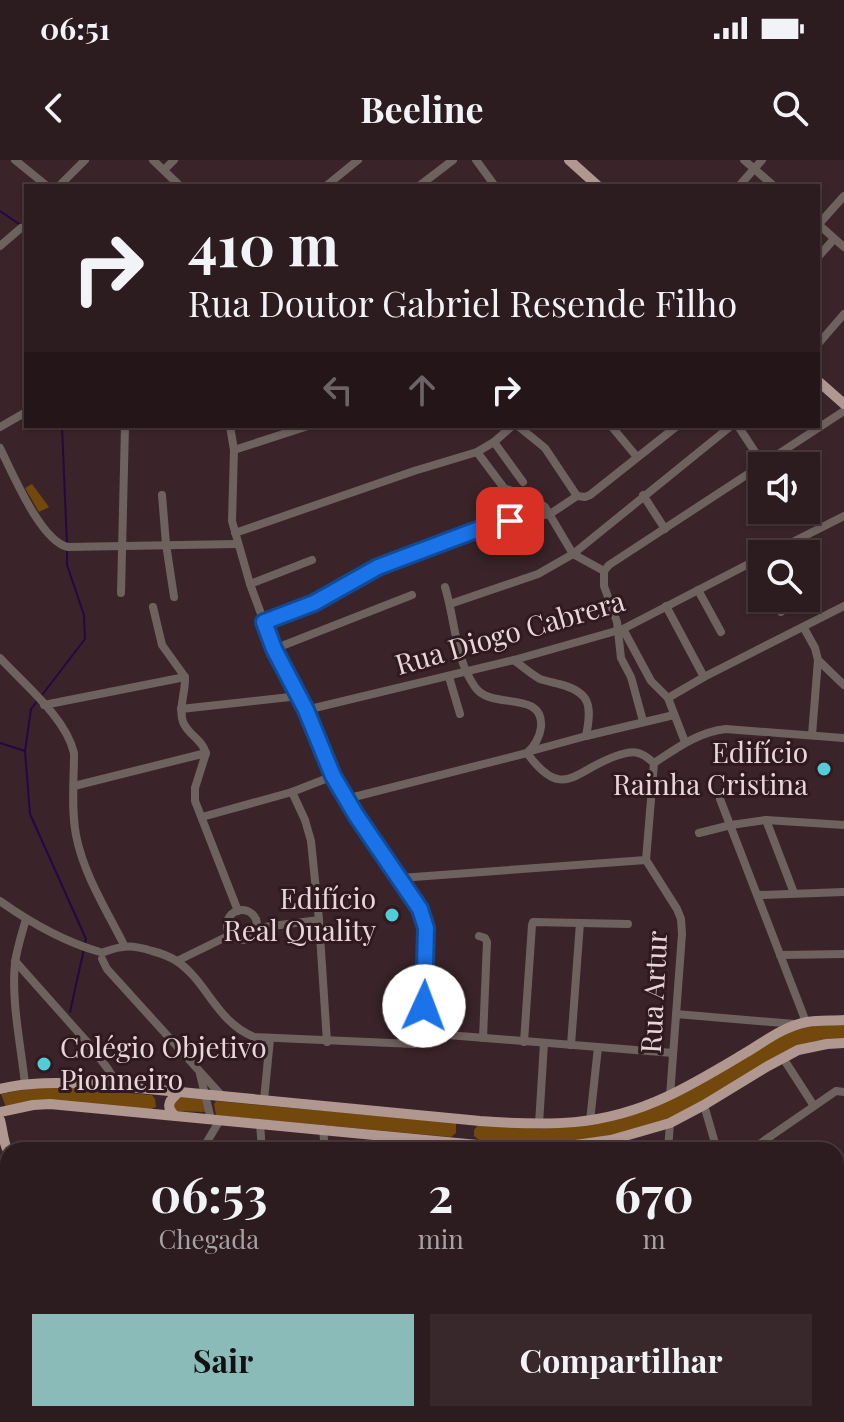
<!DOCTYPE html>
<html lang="pt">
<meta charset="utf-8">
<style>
body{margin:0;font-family:"Playfair Display",serif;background:#38282c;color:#f1f3f6;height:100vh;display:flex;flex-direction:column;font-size:30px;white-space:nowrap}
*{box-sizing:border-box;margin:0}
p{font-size:26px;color:#a6a1a4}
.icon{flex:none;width:44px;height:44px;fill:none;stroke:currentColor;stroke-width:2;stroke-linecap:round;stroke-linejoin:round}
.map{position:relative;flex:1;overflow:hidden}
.side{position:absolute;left:0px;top:982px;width:844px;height:280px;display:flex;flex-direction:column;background:#2c1b1f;border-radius:24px 24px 0 0;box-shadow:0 2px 6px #0004,0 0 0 2px #48393d}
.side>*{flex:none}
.banner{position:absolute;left:24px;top:24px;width:796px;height:244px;border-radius:0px;box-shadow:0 2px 6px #0004,0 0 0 2px #48393d;background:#2c1b1f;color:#f1f3f6;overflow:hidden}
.controls{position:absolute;left:748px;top:292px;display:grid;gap:16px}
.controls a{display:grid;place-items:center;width:72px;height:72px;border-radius:0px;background:#2c1b1f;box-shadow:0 2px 6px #0004,0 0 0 2px #48393d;font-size:40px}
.pin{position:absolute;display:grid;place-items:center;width:68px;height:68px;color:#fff;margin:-34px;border-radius:16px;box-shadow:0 4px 12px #0006}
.me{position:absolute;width:88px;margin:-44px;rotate:2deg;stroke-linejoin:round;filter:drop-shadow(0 0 6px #0008)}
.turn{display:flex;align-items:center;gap:28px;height:168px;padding:0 32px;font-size:36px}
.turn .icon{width:104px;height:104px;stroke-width:2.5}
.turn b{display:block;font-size:56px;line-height:68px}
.lanes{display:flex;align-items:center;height:76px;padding:0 32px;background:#0003;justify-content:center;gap:40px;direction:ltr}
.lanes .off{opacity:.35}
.eta{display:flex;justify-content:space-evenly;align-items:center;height:136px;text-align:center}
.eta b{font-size:48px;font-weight:700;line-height:56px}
.button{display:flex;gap:16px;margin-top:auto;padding:16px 32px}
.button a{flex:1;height:92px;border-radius:0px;background:#8bbbb9;color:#111;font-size:32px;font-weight:700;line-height:92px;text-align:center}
.button a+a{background:#38282c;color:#f1f3f6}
.status{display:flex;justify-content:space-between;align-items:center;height:56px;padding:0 40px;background:#2c1b1f;direction:ltr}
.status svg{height:22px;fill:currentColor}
header{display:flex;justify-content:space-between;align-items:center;height:104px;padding:0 32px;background:#2c1b1f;font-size:36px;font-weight:700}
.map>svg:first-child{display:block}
.green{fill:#72480d}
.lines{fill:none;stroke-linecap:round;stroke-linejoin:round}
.stream{stroke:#240843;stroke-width:2}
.minor{stroke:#6e625f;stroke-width:8}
.major{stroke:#b09891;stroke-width:10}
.route-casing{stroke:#114b97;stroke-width:20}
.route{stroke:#1a73e8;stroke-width:14}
.poi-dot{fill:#52ccd6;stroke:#301a20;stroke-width:3}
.labels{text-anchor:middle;stroke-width:6;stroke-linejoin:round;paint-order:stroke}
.street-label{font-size:28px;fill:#e7d7da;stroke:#301a20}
.poi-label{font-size:28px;fill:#e7d7da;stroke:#301a20;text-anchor:end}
</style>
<div class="status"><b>06:51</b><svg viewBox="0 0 49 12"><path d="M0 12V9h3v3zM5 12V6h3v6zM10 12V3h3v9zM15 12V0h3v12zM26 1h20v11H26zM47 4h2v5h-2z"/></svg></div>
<header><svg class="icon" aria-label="back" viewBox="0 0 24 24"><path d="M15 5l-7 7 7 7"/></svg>Beeline<svg class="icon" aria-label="search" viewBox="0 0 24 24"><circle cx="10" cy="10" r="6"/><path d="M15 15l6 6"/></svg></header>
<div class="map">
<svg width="844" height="1262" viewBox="0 0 844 1262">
<rect width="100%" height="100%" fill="#3a2429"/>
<!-- green -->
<g class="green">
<polygon points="32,324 49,347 39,352 25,328"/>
<polygon points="844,864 844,879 812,882 666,961 610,977 571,982 536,983 479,980 474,976 474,970 479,964 539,969 617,959 671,940 781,875 808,865"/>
<polygon points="56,927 152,935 155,939 156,947 151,949 6,947 1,934 28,929"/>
<polygon points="178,937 203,939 206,952 173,951 172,940"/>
<polygon points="216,941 456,963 456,973 451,977 224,956 216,955 214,944"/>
</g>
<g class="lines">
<!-- stream -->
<g class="stream">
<polyline points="0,51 19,64"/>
<polyline points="62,266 67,385"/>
<polyline points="42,535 85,479 84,455 67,405 67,391"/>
<polyline points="38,540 31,549 25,591 30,654 86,779 85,783"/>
<polyline points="0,583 25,591"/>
<polyline points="70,852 84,789"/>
</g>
<!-- minor -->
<g class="minor">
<polyline points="15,0 47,26"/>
<polyline points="153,0 180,26"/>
<polyline points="476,0 495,26"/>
<polyline points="744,0 774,26"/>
<polyline points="164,10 174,0"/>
<polyline points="59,26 85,0"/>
<polyline points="326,26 358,0"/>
<polyline points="419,26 453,0"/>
<polyline points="739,26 762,0"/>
<polyline points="818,64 844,87"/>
<polyline points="818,65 844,36"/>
<polyline points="0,86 21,68"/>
<polyline points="818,97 834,79"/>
<polyline points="818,184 844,154"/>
<polyline points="518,266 545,288 577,336"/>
<polyline points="738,266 763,304"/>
<polyline points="0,267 26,252"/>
<polyline points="612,267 637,297"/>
<polyline points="494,282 523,322"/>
<path d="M0 288C12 312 41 382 68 387L238 384"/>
<polyline points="234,290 308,266"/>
<polyline points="477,292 504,328 534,339 545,347 573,394 604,411 604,426 617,462 621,498 631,517 643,561"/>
<polyline points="162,335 166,384 174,437"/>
<polyline points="643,335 665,369"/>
<polyline points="235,373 414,311 477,292 494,282 512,266"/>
<polyline points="769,394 844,356"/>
<polyline points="753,402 762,418"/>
<polyline points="604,411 609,405 844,251"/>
<polyline points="250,424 312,400"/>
<path d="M445 427C455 459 455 499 475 527 491 551 544 529 541 567 540 577 534 587 527 593"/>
<polyline points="698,430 721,472"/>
<polyline points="121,433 125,266"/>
<polyline points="773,438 781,452"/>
<polyline points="450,444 538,414 573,394 731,266"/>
<polyline points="666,446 704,517"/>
<path d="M153 447 162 485 185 517C186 531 178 548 183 562 188 575 202 579 206 593L195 628V641L238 751"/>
<polyline points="264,462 314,443 363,414 430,387 479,369 510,361 550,354 577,336 585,337 590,335 677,266"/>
<polyline points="804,468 815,488 818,500 844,525"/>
<polyline points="623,469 651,521 668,538 685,582"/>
<polyline points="274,489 412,435"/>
<path d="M0 498C24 524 66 558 74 593 74 620 71 649 76 675 83 713 107 751 124 785"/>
<path d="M514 500C523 507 531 514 540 519 546 521 552 522 559 524 591 532 592 546 586 576"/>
<polyline points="449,517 460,554"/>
<polyline points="668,538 704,517 844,446"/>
<polyline points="44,545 185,517"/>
<polyline points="181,549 299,536"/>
<polyline points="306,550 514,500 623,469 762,397"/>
<polyline points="812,575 818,500"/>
<polyline points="531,591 586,576 674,555"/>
<path d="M527 593C564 644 576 608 619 595 626 593 632 591 638 593 644 594 649 599 654 603"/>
<polyline points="74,626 206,593"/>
<polyline points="292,632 305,660 311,681 319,760 327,882"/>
<polyline points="346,639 527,593"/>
<polyline points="720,639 806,862"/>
<polyline points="202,657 292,632 333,616"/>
<polyline points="766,660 794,733"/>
<polyline points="699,673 731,665 766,660 844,665"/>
<polyline points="400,718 646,700"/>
<polyline points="759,735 844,732"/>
<path d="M0 741C31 763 62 781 100 792"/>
<circle cx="242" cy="765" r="15"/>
<polyline points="257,768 319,760"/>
<polyline points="479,776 485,778 487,782 483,878"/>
<path d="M104 792C123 785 132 785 152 791 160 793 168 796 175 800 207 820 215 861 254 877L414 884 422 879 427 786 426 768 420 749 346 639 333 616 306 550 274 489 250 424 232 361 234 290 230 266"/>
<polyline points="780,795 844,794"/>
<polyline points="102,799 107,809 222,936"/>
<polyline points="15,801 87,882 108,909 118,925"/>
<polyline points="177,801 230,775"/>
<polyline points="676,854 795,864"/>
<polyline points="423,873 673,893"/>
<polyline points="524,882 532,765 533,762 628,764"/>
<polyline points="571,885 580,763"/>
<polyline points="783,898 814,946"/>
<polyline points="200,914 211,959"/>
<path d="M25 924C21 886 11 841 15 803 17 788 22 773 26 759"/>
<path d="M670 936 682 774 681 759 677 749 646 700 654 603C677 588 698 572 726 569L844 578"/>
<polyline points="264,940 270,879"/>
<polyline points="704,945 717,990"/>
<polyline points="590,961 598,887"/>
<polyline points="260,964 262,990"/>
<polyline points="539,964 544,883"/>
<polyline points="323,969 325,990"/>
<polyline points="758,985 836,931 844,932"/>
<polyline points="202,990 220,960"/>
<polyline points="668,990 670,963"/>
<polyline points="836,1016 844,1011"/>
<polyline points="836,1070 844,1066"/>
<polyline points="0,1090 8,1089"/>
<polyline points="836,1143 844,1155"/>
<polyline points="0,1173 8,1171"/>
<polyline points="836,1224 844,1222"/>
<polyline points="311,1254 316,1262"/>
<polyline points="483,1254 490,1262"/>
<polyline points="549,1254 556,1262"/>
<polyline points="619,1254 620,1262"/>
<polyline points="28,1262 50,1254"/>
<polyline points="331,1262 335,1254"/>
<polyline points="449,1262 457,1254"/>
<polyline points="683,1262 712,1254"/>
</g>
<!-- major -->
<g class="major">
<polyline points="569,0 598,26"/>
<polyline points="818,221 844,244"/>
<path d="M0 929C32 921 64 923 97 924L480 961C548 966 602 967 666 937 694 924 720 908 747 892 765 881 785 866 807 862 819 860 832 861 844 860"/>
<polyline points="0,952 33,945 50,944 478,985 554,988 611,980 670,963 704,945 768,906 798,890 827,884 844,883"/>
<path d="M174 955C164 945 171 939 180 931"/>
<path d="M0 960C3 971 3 982 8 991"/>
<polyline points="161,1254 166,1262"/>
</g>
</g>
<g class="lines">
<defs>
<polyline id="route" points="424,846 426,768 420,749 356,655 333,616 306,550 274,489 264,462 314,443 378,407 479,369 510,361"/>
</defs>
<!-- route casing -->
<use href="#route" class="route-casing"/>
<!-- route -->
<use href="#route" class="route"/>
</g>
<!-- markers -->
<g class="poi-dot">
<circle cx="824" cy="609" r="8"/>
<circle cx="392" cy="755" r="8"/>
<circle cx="44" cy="904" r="8"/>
</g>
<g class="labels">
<!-- street labels -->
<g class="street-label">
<text transform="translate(510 473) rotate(-16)" y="10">Rua Diogo Cabrera</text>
<text transform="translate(654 832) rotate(-87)" y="10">Rua Artur</text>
</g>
<!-- poi labels -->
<g class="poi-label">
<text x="808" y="603">Edifício<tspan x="808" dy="32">Rainha Cristina</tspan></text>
<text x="376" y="749">Edifício<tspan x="376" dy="32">Real Quality</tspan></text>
<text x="60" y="898" text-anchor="start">Colégio Objetivo<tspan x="60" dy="32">Pionneiro</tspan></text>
</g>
</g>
</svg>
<div class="controls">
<a><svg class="icon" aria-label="sound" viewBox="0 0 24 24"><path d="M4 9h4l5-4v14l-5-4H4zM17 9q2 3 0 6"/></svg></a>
<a><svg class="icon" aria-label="search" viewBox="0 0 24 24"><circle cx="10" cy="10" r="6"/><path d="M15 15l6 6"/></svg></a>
</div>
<div class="pin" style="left:510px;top:361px;background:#d93025"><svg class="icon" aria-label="arrive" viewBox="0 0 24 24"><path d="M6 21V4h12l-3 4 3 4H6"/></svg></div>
<svg class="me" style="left:424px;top:846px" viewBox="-20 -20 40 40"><circle r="19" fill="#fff"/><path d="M0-13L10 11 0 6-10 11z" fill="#1a73e8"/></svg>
<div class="banner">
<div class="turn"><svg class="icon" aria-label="right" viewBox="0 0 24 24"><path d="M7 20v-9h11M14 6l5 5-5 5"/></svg><div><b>410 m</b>Rua Doutor Gabriel Resende Filho</div></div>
<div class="lanes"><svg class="icon off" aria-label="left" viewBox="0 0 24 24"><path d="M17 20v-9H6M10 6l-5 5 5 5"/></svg><svg class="icon off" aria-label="ahead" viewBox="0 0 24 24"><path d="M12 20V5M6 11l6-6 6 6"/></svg><svg class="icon" aria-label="right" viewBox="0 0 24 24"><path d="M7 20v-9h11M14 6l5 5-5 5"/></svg></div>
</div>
<section class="side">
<div class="eta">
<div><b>06:53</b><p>Chegada</p></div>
<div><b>2</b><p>min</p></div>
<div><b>670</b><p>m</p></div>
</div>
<div class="button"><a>Sair</a><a>Compartilhar</a></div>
</section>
</div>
